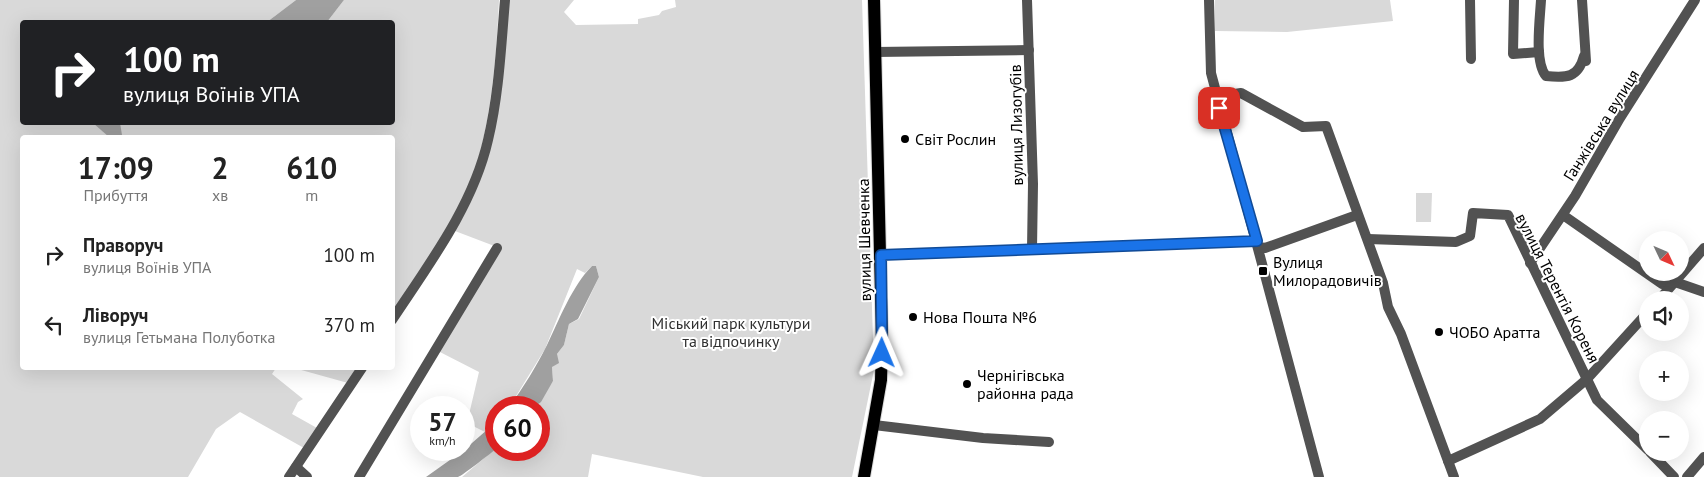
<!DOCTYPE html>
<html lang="uk">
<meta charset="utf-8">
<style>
body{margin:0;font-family:"PT Sans",sans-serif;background:#f6f6f6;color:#222;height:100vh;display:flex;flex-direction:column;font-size:19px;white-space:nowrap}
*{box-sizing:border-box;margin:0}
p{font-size:16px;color:#767676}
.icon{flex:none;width:28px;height:28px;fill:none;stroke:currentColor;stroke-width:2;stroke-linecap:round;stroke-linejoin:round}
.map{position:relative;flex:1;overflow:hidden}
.panel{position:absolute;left:20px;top:135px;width:375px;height:235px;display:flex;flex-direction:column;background:#fff;border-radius:5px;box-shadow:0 5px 20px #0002}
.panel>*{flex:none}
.top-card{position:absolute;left:20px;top:20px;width:375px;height:105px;border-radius:5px;box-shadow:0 5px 20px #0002;background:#202124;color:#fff;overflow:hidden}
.needle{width:32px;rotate:134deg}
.controls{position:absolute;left:1639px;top:231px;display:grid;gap:10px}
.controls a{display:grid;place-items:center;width:50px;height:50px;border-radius:50%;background:#fff;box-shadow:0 5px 20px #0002;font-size:25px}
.speed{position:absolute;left:410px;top:396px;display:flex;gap:10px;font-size:25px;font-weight:700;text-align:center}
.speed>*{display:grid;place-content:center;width:65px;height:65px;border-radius:50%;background:#fff;box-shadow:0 5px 20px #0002;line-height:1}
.speed small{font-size:12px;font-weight:400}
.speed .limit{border:8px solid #d22;background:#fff;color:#111}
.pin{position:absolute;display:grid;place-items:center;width:42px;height:42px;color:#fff;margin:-21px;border-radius:10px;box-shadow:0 2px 8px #0006}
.me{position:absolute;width:55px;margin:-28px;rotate:1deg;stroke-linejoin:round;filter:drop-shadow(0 0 4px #0008)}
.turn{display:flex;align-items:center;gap:18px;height:105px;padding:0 20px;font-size:22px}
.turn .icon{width:65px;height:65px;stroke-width:2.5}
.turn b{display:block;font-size:35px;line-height:42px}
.eta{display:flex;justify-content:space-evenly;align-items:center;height:85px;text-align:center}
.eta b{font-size:30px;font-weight:700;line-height:35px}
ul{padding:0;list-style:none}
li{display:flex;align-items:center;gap:15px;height:70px;padding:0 20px}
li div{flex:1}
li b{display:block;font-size:19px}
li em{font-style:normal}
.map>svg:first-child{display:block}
.green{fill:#d9d9d9}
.water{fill:#a0a0a0}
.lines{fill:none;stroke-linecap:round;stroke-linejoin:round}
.major-casing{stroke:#dbdbdb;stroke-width:14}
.minor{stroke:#525252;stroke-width:10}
.major{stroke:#000;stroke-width:12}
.route-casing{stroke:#114b97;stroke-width:12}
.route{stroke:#1a73e8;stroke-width:9}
.poi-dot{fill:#000;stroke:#fff;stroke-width:2}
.labels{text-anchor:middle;stroke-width:4;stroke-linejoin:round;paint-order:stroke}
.street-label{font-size:16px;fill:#000;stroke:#fff}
.poi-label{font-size:16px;fill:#000;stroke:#fff;text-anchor:start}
.park-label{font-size:16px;fill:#303030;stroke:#fff}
</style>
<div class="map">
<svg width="1704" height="477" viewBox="0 0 1704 477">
<rect width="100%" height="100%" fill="#fff"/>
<!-- green -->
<g class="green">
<path d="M0 0H296L267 22H22V122H392V22H327L344 0H499C496 64 490 147 461 205 441 243 415 278 393 315L392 138H22V368H109L121 370 130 368H276L272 374 303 399 298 402 292 414 317 428 304 448 240 412 216 429 188 477H0Z"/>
<polygon points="507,0 574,0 564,12 576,25 638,24 638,19 659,15 662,11 676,7 675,0 862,0 874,370 852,477 703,477 592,454 588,477 462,477 496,448 496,450 539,450 539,408 535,407 553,381 552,367 557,354 564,345 569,324 579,319 599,277 596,266 592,266 585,273 577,269 545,349 513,401 507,407 496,408 496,419 485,432 467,423 479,372 436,350 497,247 455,231 492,143"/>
<polygon points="1215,0 1390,0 1393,21 1287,32 1215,31"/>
<polygon points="1416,193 1432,193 1431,222 1416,222"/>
<polygon points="294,368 358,368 348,383"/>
</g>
<!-- water -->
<g class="water">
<polygon points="296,0 344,0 327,22 267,22"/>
<polygon points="93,123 120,123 122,135 119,137 109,137"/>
<path d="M592 266H596L599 277 578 319 569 324 564 345 557 354 559 363 552 367 553 381 541 402 534 407H509C523 388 536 367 547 345 559 320 572 286 592 266Z"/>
<path d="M496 422V449C491 453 462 476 458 477 448 477 436 477 426 477L464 450Z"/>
</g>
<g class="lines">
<defs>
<polyline id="major" points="864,477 881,380 882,339 874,0"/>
</defs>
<!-- major casing -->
<use href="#major" class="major-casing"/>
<!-- minor -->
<g class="minor">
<polyline points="1027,0 1033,184 1032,249"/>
<polyline points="1209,0 1211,73 1319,477"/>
<polyline points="1470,0 1471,59"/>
<polyline points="1514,0 1513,54 1539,52"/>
<path d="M1541 0C1540 19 1534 62 1546 76 1567 78 1578 78 1584 56"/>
<polyline points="1582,0 1586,61"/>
<polyline points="875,52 1029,50"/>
<polyline points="1216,97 1241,93 1303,127 1326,126 1383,283 1388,307 1401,334 1454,477"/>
<polyline points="1563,215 1662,284 1675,282 1704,292"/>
<polyline points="1368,239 1456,242 1470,236 1473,213 1508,215 1597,400 1648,450"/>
<polyline points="1259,247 1265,248 1357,215"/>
<polyline points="881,255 1257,241"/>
<polyline points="1530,263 1575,196 1620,118 1695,0"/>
<polyline points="1659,300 1704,248"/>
<path d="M392 320C429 264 473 206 488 140 499 94 501 47 505 0"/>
<polyline points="874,425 983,438 1049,442"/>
<polyline points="1650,452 1674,477"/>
<polyline points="1448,461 1540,419 1587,379 1648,312"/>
<polyline points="296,467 307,477"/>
<polyline points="289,477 362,368"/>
<polyline points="359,477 497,248"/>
<polyline points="1687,477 1704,457"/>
</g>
<!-- major -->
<use href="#major" class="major"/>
</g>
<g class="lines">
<defs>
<polyline id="route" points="882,353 881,255 1257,241 1219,108"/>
</defs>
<!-- route casing -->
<use href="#route" class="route-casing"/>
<!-- route -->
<use href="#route" class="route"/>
</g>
<!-- markers -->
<g class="poi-dot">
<circle cx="905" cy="139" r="5"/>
<rect x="1258" y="266" width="10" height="10" rx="2.5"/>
<circle cx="913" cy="317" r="5"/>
<circle cx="1439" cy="332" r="5"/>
<circle cx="967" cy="384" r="5"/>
</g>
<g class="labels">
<!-- street labels -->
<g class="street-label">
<text transform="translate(1016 125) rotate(-91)" y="6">вулиця Лизогубів</text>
<text transform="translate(1601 125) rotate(-58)" y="6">Ганжівська вулиця</text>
<text transform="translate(864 240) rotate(-91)" y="6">вулиця Шевченка</text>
<text transform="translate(1558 288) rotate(63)" y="6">вулиця Терентія Кореня</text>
</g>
<!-- poi labels -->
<g class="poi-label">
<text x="915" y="145">Світ Рослин</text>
<text x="1273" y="268">Вулиця<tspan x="1273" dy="18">Милорадовичів</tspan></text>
<text x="923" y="323">Нова Пошта №6</text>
<text x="1449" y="338">ЧОБО Аратта</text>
<text x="977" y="381">Чернігівська<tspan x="977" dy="18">районна рада</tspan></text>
</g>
<!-- park labels -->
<g class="park-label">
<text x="731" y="329">Міський парк культури<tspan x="731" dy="18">та відпочинку</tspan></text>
</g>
</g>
</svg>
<div class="controls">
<a><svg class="needle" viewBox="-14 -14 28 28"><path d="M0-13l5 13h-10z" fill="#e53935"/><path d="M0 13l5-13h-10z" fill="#767676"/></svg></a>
<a><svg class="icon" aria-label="sound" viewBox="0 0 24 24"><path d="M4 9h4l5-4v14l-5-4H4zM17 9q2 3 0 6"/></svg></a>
<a>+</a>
<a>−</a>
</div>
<div class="speed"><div>57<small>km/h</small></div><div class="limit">60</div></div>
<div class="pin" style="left:1219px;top:108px;background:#d93025"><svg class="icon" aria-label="arrive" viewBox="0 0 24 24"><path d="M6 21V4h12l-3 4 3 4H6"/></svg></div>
<svg class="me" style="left:882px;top:353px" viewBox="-20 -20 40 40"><path d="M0-17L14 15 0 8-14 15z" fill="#1a73e8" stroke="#fff" stroke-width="4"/></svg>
<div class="top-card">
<div class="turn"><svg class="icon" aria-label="right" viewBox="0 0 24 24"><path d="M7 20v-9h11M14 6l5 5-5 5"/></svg><div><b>100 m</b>вулиця Воїнів УПА</div></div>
</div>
<section class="panel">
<div class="eta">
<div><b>17:09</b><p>Прибуття</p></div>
<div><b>2</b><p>хв</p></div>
<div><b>610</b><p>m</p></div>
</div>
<ul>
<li><svg class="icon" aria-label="right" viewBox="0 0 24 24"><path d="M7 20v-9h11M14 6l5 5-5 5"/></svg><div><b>Праворуч</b><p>вулиця Воїнів УПА</p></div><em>100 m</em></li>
<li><svg class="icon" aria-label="left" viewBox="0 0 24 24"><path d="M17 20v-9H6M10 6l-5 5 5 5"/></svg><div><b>Ліворуч</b><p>вулиця Гетьмана Полуботка</p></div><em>370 m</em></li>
</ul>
</section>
</div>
